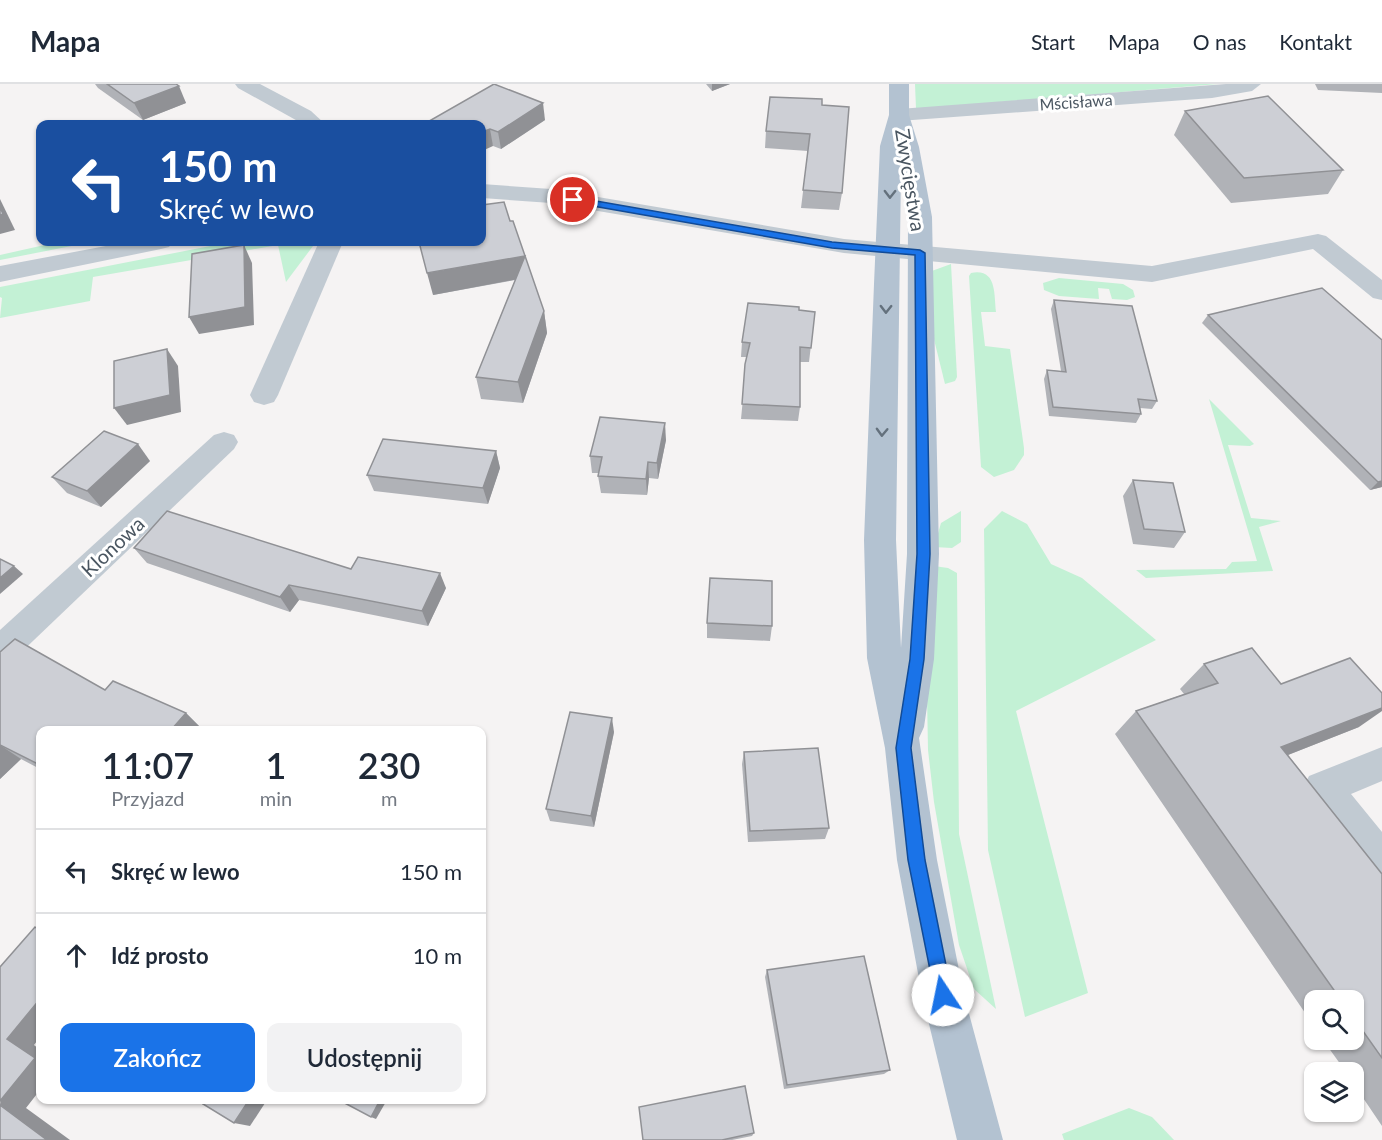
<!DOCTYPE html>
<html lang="pl">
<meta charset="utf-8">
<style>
body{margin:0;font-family:Lato,sans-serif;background:#f2f2f3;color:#1f2937;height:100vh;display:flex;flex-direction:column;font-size:22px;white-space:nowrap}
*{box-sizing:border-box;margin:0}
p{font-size:20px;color:#747a83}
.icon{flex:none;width:33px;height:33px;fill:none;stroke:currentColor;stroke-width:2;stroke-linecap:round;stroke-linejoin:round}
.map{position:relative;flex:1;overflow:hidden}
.drawer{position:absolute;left:36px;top:642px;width:450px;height:378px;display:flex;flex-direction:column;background:#fff;border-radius:12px;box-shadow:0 2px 4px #0004}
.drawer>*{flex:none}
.top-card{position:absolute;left:36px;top:36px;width:450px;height:126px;border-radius:12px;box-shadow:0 2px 4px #0004;background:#1a4fa0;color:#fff;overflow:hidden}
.controls{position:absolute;left:1304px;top:906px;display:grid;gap:12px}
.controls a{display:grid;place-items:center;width:60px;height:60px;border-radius:12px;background:#fff;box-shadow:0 2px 4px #0004;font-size:30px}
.pin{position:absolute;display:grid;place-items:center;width:51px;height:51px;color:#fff;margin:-26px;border:3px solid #fff;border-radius:50%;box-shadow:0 2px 6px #0007}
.me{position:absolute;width:66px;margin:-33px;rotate:349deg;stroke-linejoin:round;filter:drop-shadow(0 0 4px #0008)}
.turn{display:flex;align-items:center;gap:21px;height:126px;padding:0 24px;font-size:27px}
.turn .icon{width:78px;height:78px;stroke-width:2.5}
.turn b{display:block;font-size:42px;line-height:51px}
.eta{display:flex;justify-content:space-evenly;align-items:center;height:102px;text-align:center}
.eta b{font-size:36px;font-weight:600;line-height:42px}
.action{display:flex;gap:12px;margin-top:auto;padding:12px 24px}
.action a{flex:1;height:69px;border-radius:12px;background:#1a73e8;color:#fff;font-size:24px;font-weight:600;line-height:69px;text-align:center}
.action a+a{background:#f2f2f3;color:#1f2937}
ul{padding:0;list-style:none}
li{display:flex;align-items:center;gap:18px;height:84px;padding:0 24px;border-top:2px solid #e0e1e3}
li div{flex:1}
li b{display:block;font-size:22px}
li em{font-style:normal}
header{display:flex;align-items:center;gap:36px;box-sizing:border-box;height:84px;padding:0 30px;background:#fff;border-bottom:2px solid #e0e1e3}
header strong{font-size:28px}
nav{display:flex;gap:33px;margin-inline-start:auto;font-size:21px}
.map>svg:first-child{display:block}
.green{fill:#c3f1d5}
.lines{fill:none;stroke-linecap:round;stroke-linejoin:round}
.minor{fill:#c1cad2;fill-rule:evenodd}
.major{fill:#b3c2d1;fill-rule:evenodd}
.wall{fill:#b0b2b7}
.shaded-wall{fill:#909195}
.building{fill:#cdcfd5;stroke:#909195;stroke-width:1.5}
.oneway{stroke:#64717d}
.route{fill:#1a73e8;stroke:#114b97;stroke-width:1.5}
.labels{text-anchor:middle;stroke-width:6;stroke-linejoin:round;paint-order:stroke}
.far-street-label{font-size:16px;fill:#4a5661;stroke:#fff}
.street-label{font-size:20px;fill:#4a5661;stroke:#fff}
</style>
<header>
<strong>Mapa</strong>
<nav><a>Start</a><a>Mapa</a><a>O nas</a><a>Kontakt</a></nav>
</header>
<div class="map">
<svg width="1382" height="1056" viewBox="0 0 1382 1056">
<rect width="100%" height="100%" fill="#f5f3f3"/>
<!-- green -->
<g class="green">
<polygon points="915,0 1218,0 916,25"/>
<polygon points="58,158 92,158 0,176 0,171"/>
<polygon points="231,158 316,158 286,198 278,161 93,193 90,217 0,234 2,214 0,213 0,203"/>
<polygon points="951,180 957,293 955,297 945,300 928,231 929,188"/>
<path d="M971 189C997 184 994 210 996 228H981L985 262 1010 265 1024 364V371L1014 386 994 393 981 383 969 192Z"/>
<polygon points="1059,194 1123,200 1133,206 1135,213 1127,216 1112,215 1109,205 1098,204 1099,215 1059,212 1044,206 1043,199"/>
<polygon points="1209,315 1254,360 1250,362 1228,361 1251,434 1281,437 1259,443 1273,487 1146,494 1136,486 1226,485 1232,478 1257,477"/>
<polygon points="961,427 961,458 952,464 934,463 941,439"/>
<polygon points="1002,427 1027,440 1051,480 1082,494 1156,556 1016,627 1088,909 1025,933 988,766 984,445"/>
<polygon points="934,482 948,484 957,489 959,750 996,925 974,905 959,861 934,718 928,666 927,612"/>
<polygon points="1129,1024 1152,1033 1174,1056 1064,1056 1062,1050"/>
</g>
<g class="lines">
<!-- minor -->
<g class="minor">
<polygon points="235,0 260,0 311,27 325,40 303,40 238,4"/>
<polygon points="1226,0 1261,0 1252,7 1212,14 899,37 892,35 889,31 892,27 899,25"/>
<polygon points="482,100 551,105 844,155 1152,182 1318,150 1326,152 1382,196 1382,216 1373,214 1313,165 1152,198 844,169 551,119 482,114"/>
<polygon points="127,158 173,158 169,163 161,165 0,198 0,182"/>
<polygon points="319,158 343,158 278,311 274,318 264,321 254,318 250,311"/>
<polygon points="224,348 234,351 238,358 234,365 12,577 0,582 0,546 214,351"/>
<polygon points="1382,663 1382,697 1351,710 1382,748 1382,798 1368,793 1309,716 1303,704 1309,692"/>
</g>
<!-- major -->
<path class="major" d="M889 0H909V31L919 63 932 133 939 470 934 575 924 643 919 654 937 776 964 911 1003 1056H957L922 911 897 776 885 664 867 574 864 456 874 200 880 62 889 31ZM901 86 908 133 907 470 901 564 896 456Z"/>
</g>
<!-- wall -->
<g class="wall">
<polygon points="95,0 176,0 186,19 143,36 98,4"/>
<polygon points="706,0 730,0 712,7"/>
<polygon points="1315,0 1382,0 1382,9 1318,6"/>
<polygon points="822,21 842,109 839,126 801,124 808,67 765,64 766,47"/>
<polygon points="1185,27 1343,86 1328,110 1231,119 1174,51"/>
<polygon points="545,36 501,65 493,62 482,40"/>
<polygon points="510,137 544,227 547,249 523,319 481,315 476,293 515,196 433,211"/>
<polygon points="1054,216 1157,317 1152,325 1140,324 1141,330 1136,339 1049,332 1044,295 1047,286 1061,287 1051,225"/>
<polygon points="799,226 815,228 809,278 800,278 800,323 798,337 741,335 747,273 741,273 742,258"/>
<polygon points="1208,231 1382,256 1382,403 1370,406 1202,239"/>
<polygon points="666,356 658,395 649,394 647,411 601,409 598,392 599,389 592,389 590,372"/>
<polygon points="496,367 500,384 488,420 374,407 367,391"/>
<polygon points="150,377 101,423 67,409 52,393"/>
<polygon points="1133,396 1185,448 1174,464 1133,460 1123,412"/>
<polygon points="134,464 351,485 446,504 428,542 299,516 290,528 147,479"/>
<polygon points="707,539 772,542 770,557 707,554"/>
<polygon points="0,568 105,606 186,629 201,644 199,646 40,646 40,685 21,675 0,695"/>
<polygon points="1204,580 1281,600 1359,643 1288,671 1382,790 1382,1042 1353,999 1353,988 1346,988 1323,956 1353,956 1353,916 1314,916 1314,942 1115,650 1136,627 1184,610 1180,605"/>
<polygon points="614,648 594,743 550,737 546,725"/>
<polygon points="744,668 829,744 825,755 748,758 742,680"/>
<polygon points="767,886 890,986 884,990 784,1005 765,893"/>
<polygon points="754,1049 752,1052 732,1056 643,1056"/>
</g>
<!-- shaded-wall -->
<g class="shaded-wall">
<polygon points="712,0 730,0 712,7"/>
<polygon points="179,2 186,19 143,36 134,19"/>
<polygon points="543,19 545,36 501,65 498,48"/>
<polygon points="490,45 493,62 482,67 482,48"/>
<polygon points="0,115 15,146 0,150"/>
<polygon points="244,161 252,179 254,241 199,250 189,233"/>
<polygon points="525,172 529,193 433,211 427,189"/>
<polygon points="544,227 547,249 523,319 518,298"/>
<polygon points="167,265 178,282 181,328 127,341 114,324"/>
<polygon points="665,339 666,356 658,395 657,379"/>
<polygon points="138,360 150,377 101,423 87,407"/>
<polygon points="496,367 500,384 488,420 483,404"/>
<polygon points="648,378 649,394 647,411 646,395"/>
<polygon points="1382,397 1382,403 1370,406 1378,398"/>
<polygon points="14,482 23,490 0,510 0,494"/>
<polygon points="440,489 446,504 428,542 422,527"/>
<polygon points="289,501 299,516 290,528 280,513"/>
<polygon points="1382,624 1382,627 1359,643 1252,685 1281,663"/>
<polygon points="186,629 201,644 199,646 171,646"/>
<polygon points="612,634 614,648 594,743 591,732"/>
<polygon points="0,661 21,675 0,695"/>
<polygon points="40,915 40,953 34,961 40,966 40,1006 26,1024 70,1056 47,1056 0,1021 7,955"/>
<polygon points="249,1016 267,1016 250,1042 234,1039"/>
<polygon points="380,1016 387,1016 376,1035 371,1033"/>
</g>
<!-- building -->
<g class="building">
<polygon points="107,0 176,0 179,2 134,19"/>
<polygon points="494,0 543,19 498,48 490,45 482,48 482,40 424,40"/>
<polygon points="1268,12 1343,86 1244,94 1185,27"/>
<polygon points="770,13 822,15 822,21 849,23 842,109 803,106 810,50 766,47"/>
<polygon points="504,118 510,137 513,137 544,227 518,298 476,293 525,172 427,189 419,158 482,158 482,121"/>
<polygon points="0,123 3,130 0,131"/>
<polygon points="244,161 245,223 189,233 192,170"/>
<polygon points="1322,204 1382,256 1382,397 1378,398 1208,231"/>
<polygon points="1054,216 1132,222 1157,317 1138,315 1141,330 1053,323 1047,286 1066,288"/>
<polygon points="748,219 799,223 799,226 815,228 811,264 800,263 800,323 742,320 745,280 750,259 742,258"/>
<polygon points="167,265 170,311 114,324 114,277"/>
<polygon points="600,333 665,339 657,379 648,378 646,395 598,392 602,373 590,372"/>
<polygon points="104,347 138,360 87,407 52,393"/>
<polygon points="383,355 496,367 483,404 367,391"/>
<polygon points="1133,396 1173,399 1185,448 1144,445"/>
<polygon points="167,427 351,485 358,473 440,489 422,527 289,501 280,513 134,464"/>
<polygon points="0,475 14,482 0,494"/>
<polygon points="710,494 772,497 772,542 707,539"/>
<polygon points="15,555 105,606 113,597 186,629 171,646 40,646 40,681 0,661 0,568"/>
<polygon points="1252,564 1281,600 1350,574 1382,609 1382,624 1281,663 1382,790 1382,974 1353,933 1353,916 1341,916 1136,627 1218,599 1204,580"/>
<polygon points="570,628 612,634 591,732 546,725"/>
<polygon points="818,664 829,744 750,747 744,668"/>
<polygon points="35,843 40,847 40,915 7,955 35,974 0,1017 0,883"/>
<polygon points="864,872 890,986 787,1001 767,886"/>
<polygon points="745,1002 754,1049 722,1056 643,1056 639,1023"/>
<polygon points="206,1016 249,1016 234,1039 203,1020"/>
<polygon points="339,1016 380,1016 371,1033"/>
<polygon points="0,1021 47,1056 0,1056"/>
</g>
<!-- one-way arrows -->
<defs><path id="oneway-chevron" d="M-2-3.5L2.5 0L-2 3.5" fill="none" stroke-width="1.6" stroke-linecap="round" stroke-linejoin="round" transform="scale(1.5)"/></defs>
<g class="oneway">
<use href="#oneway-chevron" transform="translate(890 110) rotate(91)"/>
<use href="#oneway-chevron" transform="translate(886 225) rotate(91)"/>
<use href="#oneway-chevron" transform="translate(882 348) rotate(92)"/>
</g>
<!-- route -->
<polygon class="route" points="573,113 832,158 920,166 925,169 930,470 924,575 911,664 925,776 952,911 950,917 943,920 937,917 935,911 908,776 896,664 910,575 917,470 915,171 832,164 570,118 568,116"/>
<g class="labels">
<!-- far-street labels -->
<g class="far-street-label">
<text transform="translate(1076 18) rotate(-4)" y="6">Mścisława</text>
</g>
<!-- street labels -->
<g class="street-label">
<text transform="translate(910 96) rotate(81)" y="7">Zwycięstwa</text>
<text transform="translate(113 463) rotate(-43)" y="7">Klonowa</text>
</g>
</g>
</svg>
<div class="controls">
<a><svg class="icon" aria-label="search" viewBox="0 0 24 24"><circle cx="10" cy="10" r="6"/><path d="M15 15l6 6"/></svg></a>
<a><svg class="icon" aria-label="layers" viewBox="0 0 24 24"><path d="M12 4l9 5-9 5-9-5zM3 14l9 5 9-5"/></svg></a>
</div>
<div class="pin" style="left:573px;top:116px;background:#d93025"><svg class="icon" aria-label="arrive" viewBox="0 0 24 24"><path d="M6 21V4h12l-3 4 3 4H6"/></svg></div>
<svg class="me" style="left:943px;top:911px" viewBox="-20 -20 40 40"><circle r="19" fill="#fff"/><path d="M0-13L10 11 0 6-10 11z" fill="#1a73e8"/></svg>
<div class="top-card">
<div class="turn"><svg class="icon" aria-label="left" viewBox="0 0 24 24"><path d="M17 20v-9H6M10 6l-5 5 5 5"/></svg><div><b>150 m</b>Skręć w lewo</div></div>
</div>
<section class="drawer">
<div class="eta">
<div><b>11:07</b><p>Przyjazd</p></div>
<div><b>1</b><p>min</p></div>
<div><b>230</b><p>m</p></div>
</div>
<ul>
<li><svg class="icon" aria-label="left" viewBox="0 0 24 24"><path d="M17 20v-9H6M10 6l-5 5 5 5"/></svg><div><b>Skręć w lewo</b></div><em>150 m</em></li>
<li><svg class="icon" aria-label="ahead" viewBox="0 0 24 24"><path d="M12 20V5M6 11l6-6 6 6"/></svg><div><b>Idź prosto</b></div><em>10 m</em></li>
</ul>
<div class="action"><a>Zakończ</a><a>Udostępnij</a></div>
</section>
</div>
